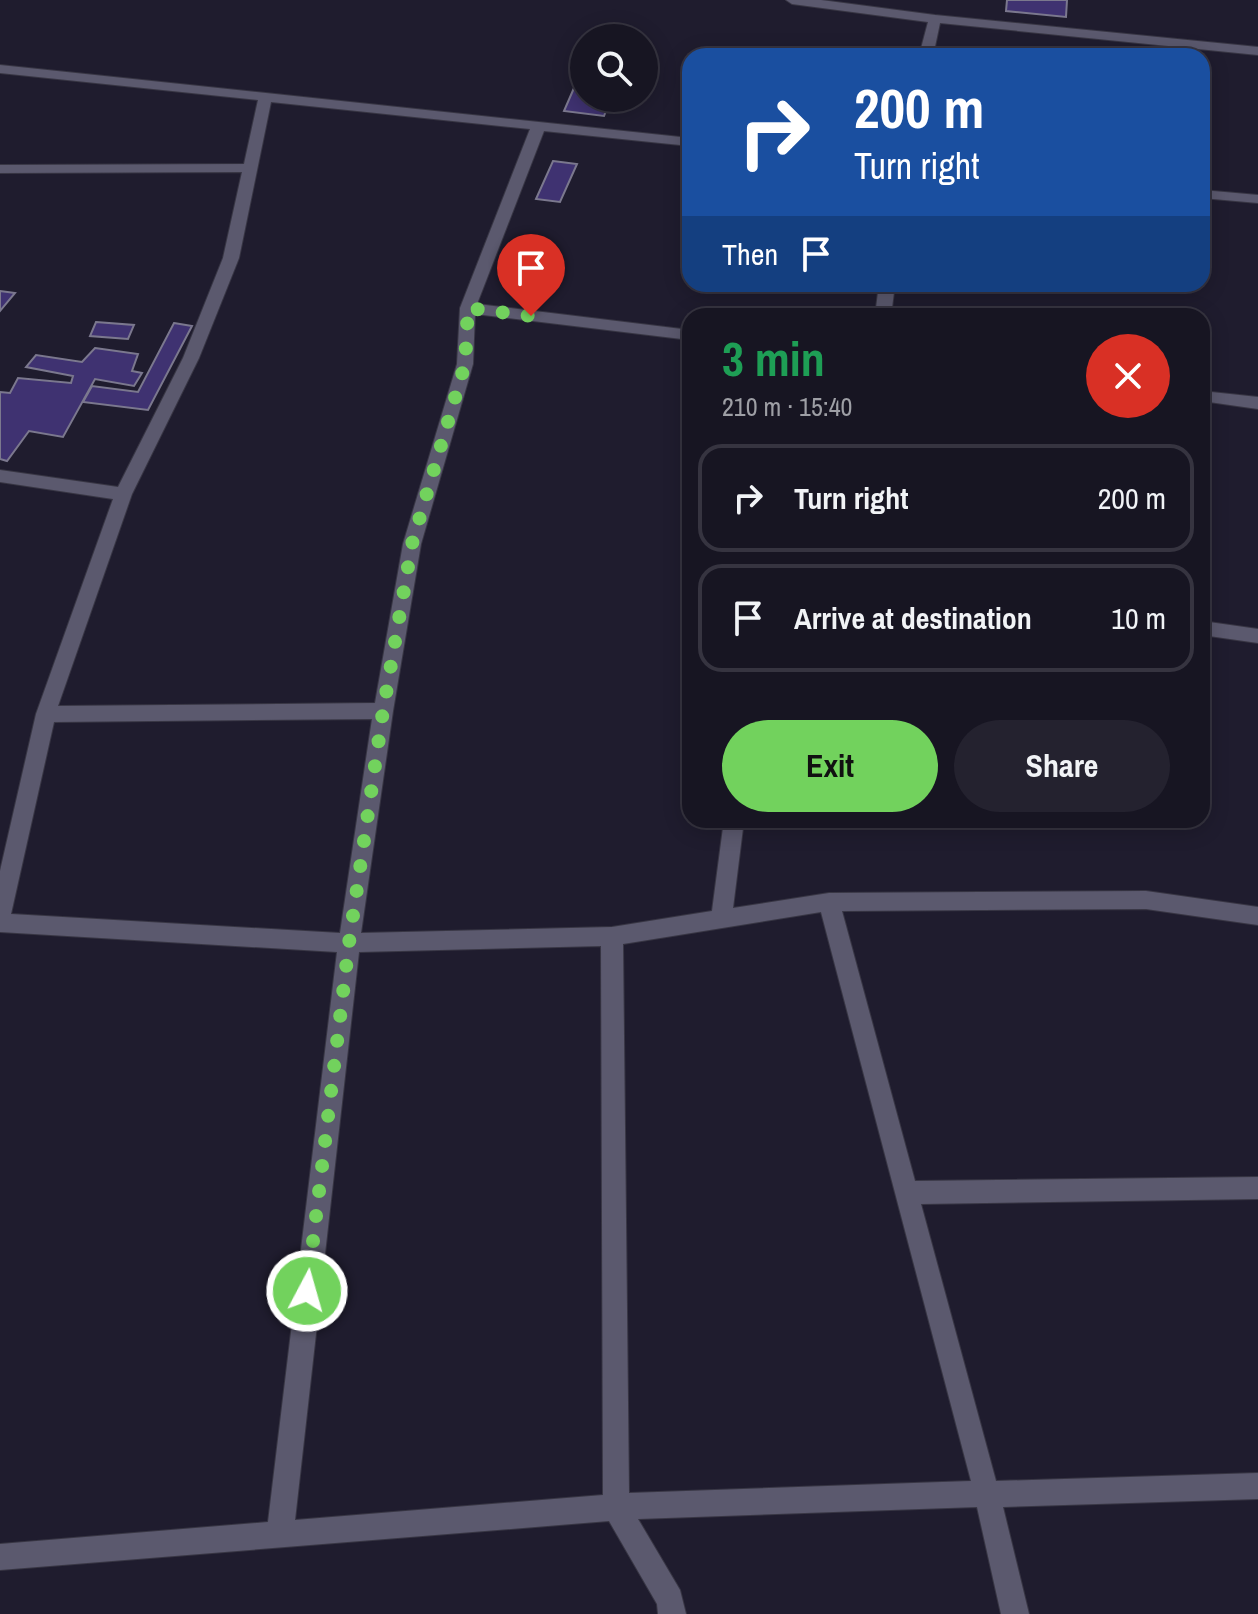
<!DOCTYPE html>
<meta charset="utf-8">
<style>
body{margin:0;font-family:"Archivo Narrow",sans-serif;background:#24222f;color:#f1f3f6;height:100vh;display:flex;flex-direction:column;font-size:30px;white-space:nowrap}
*{box-sizing:border-box;margin:0}
p{font-size:26px;color:#9e9fa5}
.icon{flex:none;width:44px;height:44px;fill:none;stroke:currentColor;stroke-width:2;stroke-linecap:round;stroke-linejoin:round}
.map{position:relative;flex:1;overflow:hidden}
.details{position:absolute;left:682px;top:308px;width:528px;height:520px;display:flex;flex-direction:column;background:#171522;border-radius:24px;box-shadow:0 4px 20px #0003,0 0 0 2px #363440}
.details>*{flex:none}
.guide{position:absolute;left:682px;top:48px;width:528px;height:244px;border-radius:24px;box-shadow:0 4px 20px #0003,0 0 0 2px #363440;background:#1a4fa0;color:#fff;overflow:hidden}
.fabs{position:absolute;left:570px;top:24px;display:grid;gap:16px}
.fabs a{display:grid;place-items:center;width:88px;height:88px;border-radius:50%;background:#171522;box-shadow:0 4px 20px #0003,0 0 0 2px #363440;font-size:40px}
.pin{position:absolute;display:grid;place-items:center;width:68px;height:68px;color:#fff;margin:-82px -34px;border-radius:50% 50% 50% 0;rotate:-45deg;box-shadow:0 0 8px #0007}
.pin .icon{rotate:45deg}
.me{position:absolute;width:88px;margin:-44px;rotate:6deg;stroke-linejoin:round;filter:drop-shadow(0 0 6px #0008)}
.turn{display:flex;align-items:center;gap:28px;height:168px;padding:0 40px;font-size:36px}
.turn .icon{width:104px;height:104px;stroke-width:2.5}
.turn b{display:block;font-size:56px;line-height:68px}
.then{display:flex;align-items:center;height:76px;padding:0 40px;background:#0003;gap:16px;font-size:30px}
.round{display:grid;place-items:center;flex:none;width:84px;height:84px;border-radius:42px;background:#24222f}
.summary{display:flex;align-items:center;justify-content:space-between;height:136px;padding:0 40px}
h1{font-size:48px;font-weight:800;line-height:60px;color:#1e9e55}
.primary-button{display:flex;gap:16px;margin-top:auto;padding:16px 40px}
.primary-button a{flex:1;height:92px;border-radius:48px;background:#72d25d;color:#111;font-size:32px;font-weight:800;line-height:92px;text-align:center}
.primary-button a+a{background:#24222f;color:#f1f3f6}
ul{padding:0;list-style:none}
li{display:flex;align-items:center;gap:24px;height:108px;margin:0 16px 12px;padding:0 24px;border:4px solid #363440;border-radius:24px}
li div{flex:1}
li b{display:block;font-size:30px}
li em{font-style:normal}
.map>svg:first-child{display:block}
.building{fill:#3f3271;stroke:#7b788e;stroke-width:2}
.lines{fill:none;stroke-linecap:round;stroke-linejoin:round}
.minor-casing{stroke:#383644;stroke-width:2}
.minor{fill:#5b596e;fill-rule:evenodd}
.route{stroke:#72d25d;stroke-width:14;stroke-dasharray:0 25.2}
</style>
<div class="map">
<svg width="1258" height="1614" viewBox="0 0 1258 1614">
<rect width="100%" height="100%" fill="#1f1c2e"/>
<!-- building -->
<g class="building">
<polygon points="1007,0 1067,0 1066,17 1006,11"/>
<polygon points="821,47 892,56 812,56"/>
<polygon points="584,65 584,98 611,98 604,116 564,111"/>
<polygon points="553,161 577,164 560,202 536,199"/>
<polygon points="0,291 15,293 0,311"/>
<polygon points="96,322 134,325 128,339 90,336"/>
<polygon points="174,323 192,326 148,410 83,402 92,386 138,392"/>
<polygon points="95,348 138,354 132,371 142,373 134,386 95,379 63,437 29,431 7,461 0,459 0,392 10,393 18,378 71,383 73,376 26,367 36,355 82,362"/>
</g>
<g class="lines">
<defs>
<g id="minor">
<polygon points="786,0 821,0 935,15 1258,47 1258,55 940,23 933,56 919,56 928,22 792,4"/>
<path d="M0 65 690 138V146L544 131 477 304 690 330V340L475 314 473 364 421 544 393 711 361 933 612 927 712 911 724 820H744L733 908 829 893 1146 891 1258 907V925L1146 909 842 911 915 1181 1258 1177V1199L921 1204 996 1481 1258 1473V1499L1003 1507 1029 1614H1001L977 1507 638 1519 680 1590 686 1614H658L657 1604 609 1521 0 1570V1544L268 1522 337 952 0 932V871L36 714 113 499 0 482V470L118 487 183 358 223 258 242 172 0 173V165L244 164 258 100 0 73ZM271 102 530 129 460 308 457 364 403 544 375 703 58 706 132 494 199 358 239 258ZM372 719 340 933 11 914 54 722ZM821 912 971 1481 629 1493 623 944ZM601 946 603 1495 295 1520 359 952Z"/>
<polygon points="1202,190 1258,195 1258,203 1202,198"/>
<polygon points="879,284 895,284 891,316 875,316"/>
<polygon points="1202,391 1258,397 1258,409 1202,401"/>
<polygon points="1202,621 1258,629 1258,643 1202,635"/>
</g>
</defs>
<!-- minor casing -->
<use href="#minor" class="minor-casing"/>
<!-- minor -->
<use href="#minor" class="minor"/>
</g>
<g class="lines">
<!-- route -->
<polyline class="route" points="307,1291 349,943 383,711 412,544 465,364 468,308 531,316"/>
</g>
</svg>
<div class="fabs">
<a><svg class="icon" aria-label="search" viewBox="0 0 24 24"><circle cx="10" cy="10" r="6"/><path d="M15 15l6 6"/></svg></a>
</div>
<div class="pin" style="left:531px;top:316px;background:#d93025"><svg class="icon" aria-label="arrive" viewBox="0 0 24 24"><path d="M6 21V4h12l-3 4 3 4H6"/></svg></div>
<svg class="me" style="left:307px;top:1291px" viewBox="-20 -20 40 40"><circle r="17" fill="#72d25d" stroke="#fff" stroke-width="3"/><path d="M0-11L8 9 0 5-8 9z" fill="#fff"/></svg>
<div class="guide">
<div class="turn"><svg class="icon" aria-label="right" viewBox="0 0 24 24"><path d="M7 20v-9h11M14 6l5 5-5 5"/></svg><div><b>200 m</b>Turn right</div></div>
<div class="then">Then<svg class="icon" aria-label="arrive" viewBox="0 0 24 24"><path d="M6 21V4h12l-3 4 3 4H6"/></svg></div>
</div>
<section class="details">
<div class="summary"><div><h1>3 min</h1><p>210 m · 15:40</p></div><a class="round" style="background:#d93025;color:#fff"><svg class="icon" aria-label="close" viewBox="0 0 24 24"><path d="M6 6l12 12M18 6L6 18"/></svg></a></div>
<ul>
<li><svg class="icon" aria-label="right" viewBox="0 0 24 24"><path d="M7 20v-9h11M14 6l5 5-5 5"/></svg><div><b>Turn right</b></div><em>200 m</em></li>
<li><svg class="icon" aria-label="arrive" viewBox="0 0 24 24"><path d="M6 21V4h12l-3 4 3 4H6"/></svg><div><b>Arrive at destination</b></div><em>10 m</em></li>
</ul>
<div class="primary-button"><a>Exit</a><a>Share</a></div>
</section>
</div>
